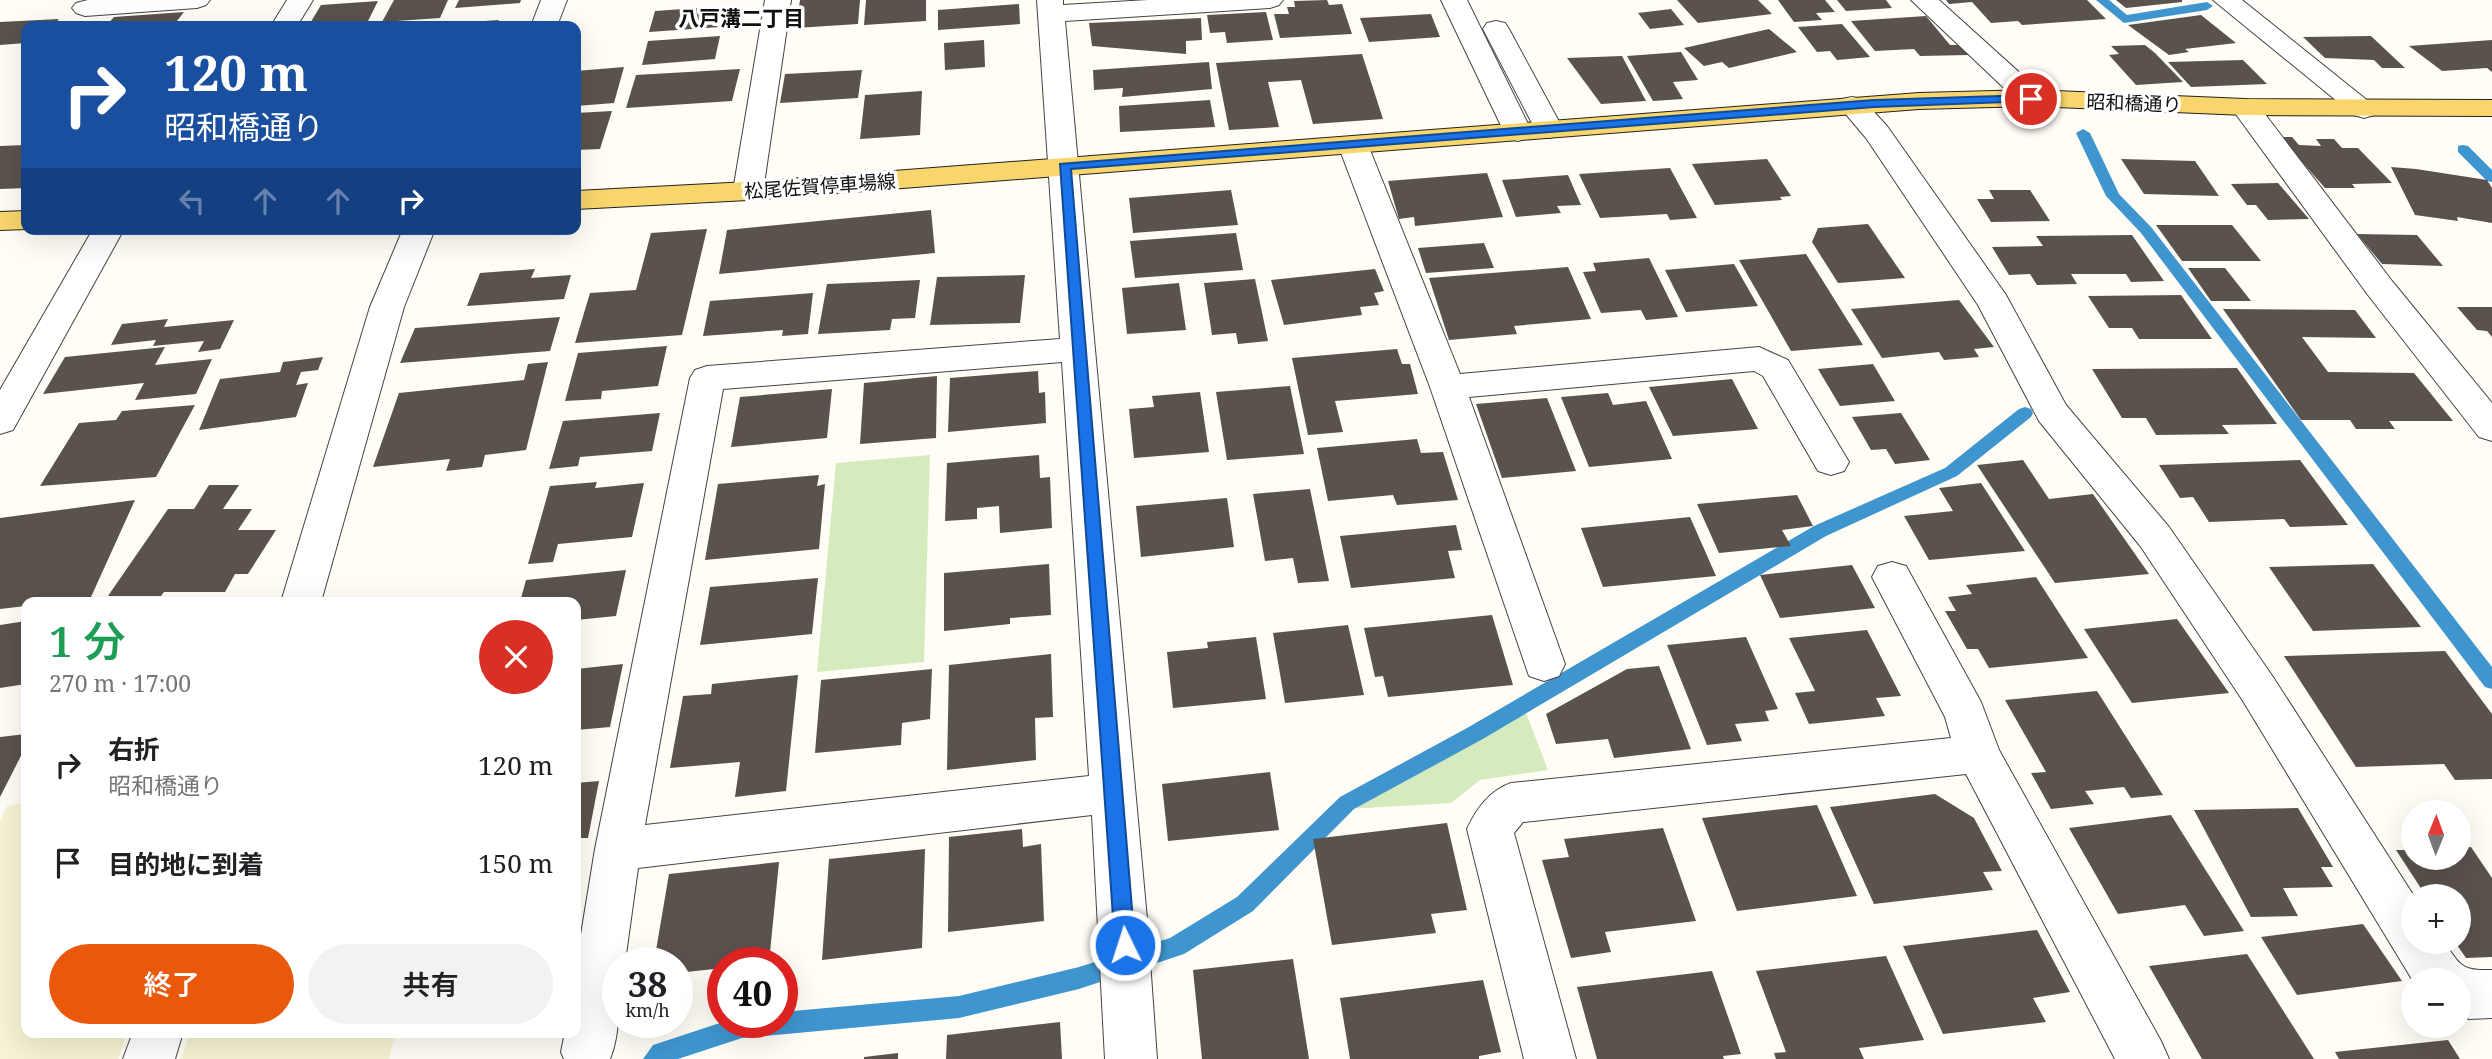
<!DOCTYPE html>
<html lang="ja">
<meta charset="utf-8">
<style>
body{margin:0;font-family:"Noto Serif","Noto Sans JP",serif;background:#f2f2f2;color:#202124;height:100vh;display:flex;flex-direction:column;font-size:26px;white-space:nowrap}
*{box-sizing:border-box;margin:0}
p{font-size:23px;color:#757577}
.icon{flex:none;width:38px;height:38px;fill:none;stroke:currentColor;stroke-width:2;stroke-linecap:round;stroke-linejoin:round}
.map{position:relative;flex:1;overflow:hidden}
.sheet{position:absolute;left:21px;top:597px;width:560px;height:441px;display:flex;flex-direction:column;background:#fff;border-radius:14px;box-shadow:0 7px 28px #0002}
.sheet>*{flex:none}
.guide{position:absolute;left:21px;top:21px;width:560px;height:214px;border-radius:14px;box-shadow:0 7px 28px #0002;background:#1a4fa0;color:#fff;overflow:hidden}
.needle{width:46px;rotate:1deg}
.tools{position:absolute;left:2401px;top:800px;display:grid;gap:14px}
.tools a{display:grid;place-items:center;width:70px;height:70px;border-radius:50%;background:#fff;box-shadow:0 7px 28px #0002;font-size:35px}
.speed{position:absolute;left:602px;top:947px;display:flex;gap:14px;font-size:35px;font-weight:700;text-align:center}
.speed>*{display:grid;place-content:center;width:91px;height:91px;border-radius:50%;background:#fff;box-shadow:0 7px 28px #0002;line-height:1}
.speed small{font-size:18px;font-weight:400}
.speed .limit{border:10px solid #d22;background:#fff;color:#111}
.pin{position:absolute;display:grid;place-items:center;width:60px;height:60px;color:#fff;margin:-30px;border:4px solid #fff;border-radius:50%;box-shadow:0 2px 7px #0007}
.me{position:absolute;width:77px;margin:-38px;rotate:356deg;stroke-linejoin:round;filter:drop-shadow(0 0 5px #0008)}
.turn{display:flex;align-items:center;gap:24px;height:147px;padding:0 28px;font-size:32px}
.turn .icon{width:91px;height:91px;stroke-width:2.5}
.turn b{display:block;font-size:49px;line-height:60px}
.lanes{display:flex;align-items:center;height:66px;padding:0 28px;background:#0003;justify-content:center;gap:35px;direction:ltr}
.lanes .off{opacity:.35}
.round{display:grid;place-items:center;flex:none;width:74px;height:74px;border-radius:37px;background:#f2f2f2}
.headline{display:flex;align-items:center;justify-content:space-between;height:119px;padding:0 28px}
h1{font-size:42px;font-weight:600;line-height:52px;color:#1e9e55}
.action{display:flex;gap:14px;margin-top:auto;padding:14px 28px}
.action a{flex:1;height:80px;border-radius:42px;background:#ea580c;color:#fff;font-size:28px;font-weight:600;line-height:80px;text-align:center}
.action a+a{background:#f2f2f2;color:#202124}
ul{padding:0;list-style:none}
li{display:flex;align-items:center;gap:21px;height:98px;padding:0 28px}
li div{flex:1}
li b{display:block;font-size:26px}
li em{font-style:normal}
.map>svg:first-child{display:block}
.farmland{fill:#f6f3d4}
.green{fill:#d5ebbd}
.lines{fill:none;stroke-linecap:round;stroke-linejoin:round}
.stream{fill:#3f96cf;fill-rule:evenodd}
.building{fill:#5a524d}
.minor-casing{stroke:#444;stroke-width:2}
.major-casing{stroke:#222;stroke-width:2}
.minor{fill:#fff;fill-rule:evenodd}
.major{fill:#f9d66b;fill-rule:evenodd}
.route{fill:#1a73e8;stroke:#114b97;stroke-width:2}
.labels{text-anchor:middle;stroke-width:7;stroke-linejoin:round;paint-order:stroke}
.far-street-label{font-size:19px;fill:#111;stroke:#fff}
.far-neighbourhood-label{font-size:21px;font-weight:bold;fill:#111;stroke:#fff}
</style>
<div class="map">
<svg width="2492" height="1059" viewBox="0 0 2492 1059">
<rect width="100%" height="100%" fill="#fffdf5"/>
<!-- farmland -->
<g class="farmland">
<polygon points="26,803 26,1032 127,1033 118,1059 0,1059 0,821 7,806"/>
<polygon points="190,1033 190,1032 395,1033 389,1059 181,1059"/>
</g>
<!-- green -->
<g class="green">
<polygon points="930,455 924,662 817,672 836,463"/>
<polygon points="1525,710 1548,770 1480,780 1451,803 1349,809"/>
</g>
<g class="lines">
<!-- stream -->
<g class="stream">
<polygon points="2096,0 2109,0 2127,15 2207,2 2213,6 2207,10 2124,23"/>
<polygon points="2083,129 2090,133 2119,194 2151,227 2492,667 2492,689 2485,687 2141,233 2106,196 2076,133"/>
<polygon points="2463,145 2468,146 2492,170 2492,182 2487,181 2458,152 2458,146"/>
<polygon points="2025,407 2031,409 2033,413 2031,417 1957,476 1826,536 1481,740 1354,809 1253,911 1184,954 1079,989 959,1018 742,1038 678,1059 643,1059 653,1045 723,1022 782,1022 782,1012 959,996 1079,967 1170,938 1237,897 1340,797 1467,728 1814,526 1945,468 2019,409"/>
</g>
</g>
<!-- building -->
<g class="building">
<polygon points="394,0 448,0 440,18 382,22"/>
<polygon points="459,0 521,0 520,3 455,8"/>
<polygon points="800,0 860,0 858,24 796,28"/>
<polygon points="866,0 926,0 926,21 864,25"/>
<polygon points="1327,0 1329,5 1342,4 1352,34 1280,38 1274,14 1289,14 1287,7 1295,7 1294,1"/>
<polygon points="1677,0 1758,0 1772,14 1698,23"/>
<polygon points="1778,0 1825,0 1835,12 1816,13 1822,20 1794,22"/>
<polygon points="1837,0 1886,0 1892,8 1846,11"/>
<polygon points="1946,0 2087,0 2106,19 2022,25 2018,21 1991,23 1972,2 1949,4"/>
<polygon points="2116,0 2182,0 2182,2 2126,8"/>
<polygon points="378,1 368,21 309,25 321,5"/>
<polygon points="1019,4 1020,24 938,30 938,10"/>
<polygon points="725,6 720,27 649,32 655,11"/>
<polygon points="1671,9 1684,25 1650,29 1638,13"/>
<polygon points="184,12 173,26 106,26 114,17"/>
<polygon points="1266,12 1273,40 1227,43 1225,32 1210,33 1207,15"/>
<polygon points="1431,14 1440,37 1369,42 1360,18"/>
<polygon points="2201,15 2236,43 2185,49 2189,52 2169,55 2128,25"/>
<polygon points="1926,16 1950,45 1960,45 1969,55 1920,56 1914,49 1875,51 1851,21"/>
<polygon points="1201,18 1202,40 1186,41 1186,54 1092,46 1089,23"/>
<polygon points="59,19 53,26 26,26 26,43 0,45 0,22"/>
<polygon points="499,20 496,26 442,26 443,24"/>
<polygon points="1842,24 1870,57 1837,60 1830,51 1817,52 1798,27"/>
<polygon points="1769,29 1797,52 1729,68 1722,62 1704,66 1684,48"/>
<polygon points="720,36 715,59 642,65 648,41"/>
<polygon points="2371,36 2405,68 2382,68 2374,60 2325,58 2303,37"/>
<polygon points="984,40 985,67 945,70 944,43"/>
<polygon points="2492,40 2492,72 2487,68 2442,71 2409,46"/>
<polygon points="2145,45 2155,53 2183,82 2136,85 2109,55 2119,54 2111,46"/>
<polygon points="1681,52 1698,80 1673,82 1683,99 1653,101 1627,56"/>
<polygon points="1362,54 1383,119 1313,124 1301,80 1268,82 1279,127 1229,130 1216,63"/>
<polygon points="1622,56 1646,101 1601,104 1567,58"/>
<polygon points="2243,60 2267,84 2191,87 2168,62"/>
<polygon points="1209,62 1212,89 1122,97 1123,88 1094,90 1093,70"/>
<polygon points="624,67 614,103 576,106 576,71"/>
<polygon points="740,69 732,101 626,108 636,75"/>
<polygon points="862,70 858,98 780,103 785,74"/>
<polygon points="922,91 920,135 860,139 865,95"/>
<polygon points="1210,100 1215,127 1120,132 1119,106"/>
<polygon points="612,111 600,149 576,150 576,113"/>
<polygon points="2280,137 2292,137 2299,145 2321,146 2316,139 2334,139 2342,148 2358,148 2392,183 2352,184 2355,188 2325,188"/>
<polygon points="26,145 26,188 0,189 0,146"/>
<polygon points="1767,159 1791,196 1780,197 1782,200 1715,205 1692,164"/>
<polygon points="2121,159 2195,161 2219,196 2144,194"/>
<polygon points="2391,167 2416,169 2487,180 2492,188 2492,223 2457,217 2458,221 2415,215"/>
<polygon points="1670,168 1697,218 1670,220 1667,214 1600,218 1579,174"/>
<polygon points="1487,173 1503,217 1415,226 1414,217 1399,219 1388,181"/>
<polygon points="1568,175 1581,205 1557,206 1561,213 1516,217 1502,180"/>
<polygon points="2278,183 2309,219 2268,220 2256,205 2247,205 2231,184"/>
<polygon points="1231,190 1238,225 1133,233 1129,198"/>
<polygon points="1989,190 2030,190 2050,221 1991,222 1977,199 1994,199"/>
<polygon points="931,210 935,253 719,274 727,230"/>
<polygon points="1868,224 1905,278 1838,283 1812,242 1818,228"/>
<polygon points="2156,225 2232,225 2261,261 2182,261"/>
<polygon points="707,229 682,335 575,343 590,293 636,290 651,233"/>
<polygon points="1236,233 1243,270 1135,278 1130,241"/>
<polygon points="2357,234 2417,235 2443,266 2382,264"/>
<polygon points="2132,235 2164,281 2131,282 2126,274 2071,274 2077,284 2037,285 2030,274 2009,275 1992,247 2043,246 2036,236"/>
<polygon points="1484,243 1494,268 1426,273 1418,248"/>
<polygon points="1806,254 1863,345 1791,351 1739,260"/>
<polygon points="1649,258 1678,317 1646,320 1641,310 1601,313 1583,272 1596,271 1593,263"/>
<polygon points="1734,264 1758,306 1686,312 1665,270"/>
<polygon points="1568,267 1591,319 1514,326 1517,334 1449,340 1429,278"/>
<polygon points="2188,268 2225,268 2251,301 2211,301"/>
<polygon points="535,269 531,278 571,275 564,299 467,306 480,273"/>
<polygon points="1375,269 1384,291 1374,293 1379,305 1360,307 1362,315 1284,325 1271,280"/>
<polygon points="1025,275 1020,323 930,325 937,277"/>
<polygon points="1255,279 1268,341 1238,344 1236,333 1212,335 1204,283"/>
<polygon points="920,280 915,318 892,319 890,330 818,334 827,284"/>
<polygon points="1179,283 1186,330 1127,334 1122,288"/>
<polygon points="813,293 808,334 782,336 783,330 703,336 710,301"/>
<polygon points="2181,295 2212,339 2139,339 2132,328 2109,328 2088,296"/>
<polygon points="1959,300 1994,347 1974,349 1979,357 1944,360 1939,352 1882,358 1851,309"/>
<polygon points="2457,307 2492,307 2492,337 2487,331 2477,330"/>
<polygon points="2223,309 2355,310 2376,338 2302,337 2328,372 2414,373 2453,421 2389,421 2395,429 2356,429 2350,420 2301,420"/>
<polygon points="560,317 550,351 400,363 415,328"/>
<polygon points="168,319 164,327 234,320 220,349 198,352 204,341 153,346 156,340 111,345 122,324"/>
<polygon points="667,346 658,386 602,391 601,399 565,401 578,353"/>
<polygon points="165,347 155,365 212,359 196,394 135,400 144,383 43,394 65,357"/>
<polygon points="1397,349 1402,364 1410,364 1418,394 1335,401 1343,432 1308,435 1292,358"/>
<polygon points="323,357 318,370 301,372 296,385 308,383 296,417 199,430 220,379 280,372 283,362"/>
<polygon points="548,362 526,450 485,455 482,467 446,471 450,459 373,467 399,393 524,380 528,364"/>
<polygon points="1873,364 1895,401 1840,406 1818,369"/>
<polygon points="2237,368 2277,424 2222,425 2229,434 2156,435 2146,418 2122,418 2092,369"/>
<polygon points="1038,371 1039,393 1045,392 1046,423 948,432 950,378"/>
<polygon points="937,376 936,438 860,444 864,383"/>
<polygon points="1732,379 1758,429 1673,436 1649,387"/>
<polygon points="1290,386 1304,454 1227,460 1216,392"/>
<polygon points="832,389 827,438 731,447 740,397"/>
<polygon points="1200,392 1209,452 1134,458 1129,409 1154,407 1152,396"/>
<polygon points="1608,393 1613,405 1646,401 1672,459 1589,467 1561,397"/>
<polygon points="1547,398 1576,471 1502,478 1476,404"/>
<polygon points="195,405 156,477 40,486 79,423 116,420 122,411"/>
<polygon points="660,413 652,451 580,457 578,466 549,469 563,421"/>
<polygon points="1901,413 1930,460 1895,464 1886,449 1871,450 1852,417"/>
<polygon points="1417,439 1421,453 1443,452 1458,500 1397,505 1393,495 1328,501 1317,448"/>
<polygon points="1039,455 1040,478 1050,477 1052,528 1000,533 999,506 977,508 977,519 945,521 947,463"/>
<polygon points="2023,460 2049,499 2093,494 2149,574 2055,583 1977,465"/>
<polygon points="2300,460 2348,525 2290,527 2284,519 2209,522 2193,497 2180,498 2159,465"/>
<polygon points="819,475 817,486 825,484 819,549 705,560 718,484"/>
<polygon points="597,482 595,488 644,483 632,537 558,544 553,562 528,564 550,486"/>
<polygon points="1981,483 2025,551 1929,560 1904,516 1953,511 1939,488"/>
<polygon points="209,485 239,485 223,509 252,509 238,530 276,530 248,574 235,574 225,592 164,592 161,596 108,596 168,509 194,509"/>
<polygon points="1310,489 1329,581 1298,583 1293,558 1265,561 1253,494"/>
<polygon points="1797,495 1813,526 1782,530 1791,546 1719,553 1697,504"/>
<polygon points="1227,498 1234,547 1141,557 1136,506"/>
<polygon points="135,500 91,597 54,602 26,602 26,606 0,609 0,518"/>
<polygon points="1690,517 1716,576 1603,587 1581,528"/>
<polygon points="1456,525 1462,550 1448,551 1455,578 1351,588 1340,536"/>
<polygon points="1049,564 1051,615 1010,618 1010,624 944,631 944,573"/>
<polygon points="2373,564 2421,627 2313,631 2269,567"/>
<polygon points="1852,565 1875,608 1780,618 1760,575"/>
<polygon points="626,570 616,616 576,620 576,602 520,602 526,580"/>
<polygon points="2036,577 2088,658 1989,668 1978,649 1967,649 1945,611 1956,611 1948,597 1972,594 1966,585"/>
<polygon points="818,578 812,634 700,645 710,587"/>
<polygon points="1492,615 1513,685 1388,697 1383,676 1375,677 1364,628"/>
<polygon points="2177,619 2229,693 2132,703 2084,629"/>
<polygon points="26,621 26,684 0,688 0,625"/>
<polygon points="1348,625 1364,695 1285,703 1273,633"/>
<polygon points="1867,630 1901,696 1876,698 1885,716 1809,724 1795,693 1815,691 1789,638"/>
<polygon points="1256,637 1266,699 1173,708 1167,652 1208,648 1207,642"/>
<polygon points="1746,637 1778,709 1765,711 1769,721 1735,724 1742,741 1707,745 1667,645"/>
<polygon points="2445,651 2492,714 2492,779 2455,780 2444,764 2356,767 2284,656"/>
<polygon points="1051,654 1053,717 1035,718 1036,760 947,770 949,665"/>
<polygon points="623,664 610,727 576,730 576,669"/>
<polygon points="1659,666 1691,749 1614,758 1608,739 1556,744 1546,714 1627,669"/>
<polygon points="932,669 930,719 902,723 901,745 815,753 821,680"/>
<polygon points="798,675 786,791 735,797 740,762 670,768 683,696 711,694 712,684"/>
<polygon points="2097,691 2163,795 2131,798 2124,787 2085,791 2094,804 2051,809 2031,773 2046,772 2005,700"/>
<polygon points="26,734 26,746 0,797 0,737"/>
<polygon points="1270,772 1279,830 1168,841 1162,784"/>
<polygon points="599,781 588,838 576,838 576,783"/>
<polygon points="1935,794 1974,818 2002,871 1983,872 1993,890 1874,904 1830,807"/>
<polygon points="1817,805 1857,896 1737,911 1702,818"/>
<polygon points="2298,808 2333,867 2321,867 2333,887 2283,888 2298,916 2251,917 2194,810"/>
<polygon points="2171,815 2244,931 2204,936 2185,905 2118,914 2069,828"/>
<polygon points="1447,823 1467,910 1431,914 1436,933 1332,945 1313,839"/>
<polygon points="1663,828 1696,921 1605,932 1611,952 1571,958 1542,860 1569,857 1564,839"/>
<polygon points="1022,829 1023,847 1041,844 1044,921 948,932 949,837"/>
<polygon points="2471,847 2492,878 2492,957 2466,958 2455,942 2459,942 2459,896 2426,896 2396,850 2413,850 2413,858 2459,858 2459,848"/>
<polygon points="925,849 922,948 822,960 829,859"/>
<polygon points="779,862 769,962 723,962 723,968 677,973 677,962 654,962 669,874"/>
<polygon points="2363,924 2402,981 2297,995 2261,937"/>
<polygon points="2037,930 2070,992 2033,998 2046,1022 1943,1034 1903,946"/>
<polygon points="2247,954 2314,1059 2202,1059 2149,966"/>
<polygon points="1886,956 1924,1040 1859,1048 1864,1059 1776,1059 1774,1053 1786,1052 1756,971"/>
<polygon points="1293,959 1309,1059 1202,1059 1193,970"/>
<polygon points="1712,971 1741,1054 1723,1056 1724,1059 1597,1059 1577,987"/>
<polygon points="1483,980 1501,1052 1479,1056 1479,1059 1350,1059 1340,998"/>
<polygon points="1060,1022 1062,1059 946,1059 947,1035"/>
<polygon points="2448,1040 2460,1059 2339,1059 2335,1052"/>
<polygon points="898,1053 898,1059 864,1059 864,1057"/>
</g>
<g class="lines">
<defs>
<g id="minor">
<polygon points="88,0 210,0 206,5 197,8 85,16 76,13 72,8 76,3"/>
<polygon points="287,0 313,0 297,26 271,26"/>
<polygon points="541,0 567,0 557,26 531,26"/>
<polygon points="765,0 791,0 763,191 759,197 748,200 737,197 733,191"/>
<path d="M1037 0H1063V5L1148 0H1283L1279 5 1270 8 1065 21 1147 919 1157 1059H1105L1092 815 638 868 625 962H618C618 993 622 1030 610 1059H564L561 1052 565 1032H576V965L595 849 690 378 695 370 707 366 1060 339ZM1062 362 1089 776 645 825 723 389Z"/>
<polygon points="1441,0 1467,0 1532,132 1528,138 1518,141 1508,138 1504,132"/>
<polygon points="1911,0 1939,0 2041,92 2045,98 2041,104 2031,106 2021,104"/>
<polygon points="2213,0 2242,0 2378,109 2374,115 2364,118 2354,115"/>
<polygon points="1496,21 1505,23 1509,29 1563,129 1559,135 1549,138 1539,135 1535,129 1483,29 1487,23"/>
<path d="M1852 97 1862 99 1887 126 2006 295 2066 405 2169 527 2273 677 2414 896 2413 942H2444C2461 966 2461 971 2492 970V1018L2469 1019 2459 1015V980L2413 981 2243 701 2141 547 2039 421 1978 305 1866 138 1838 105 1842 99Z"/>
<polygon points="2245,99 2255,101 2392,281 2492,403 2492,441 2479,437 2368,295 2235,113 2231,107 2235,101"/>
<polygon points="1353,136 1363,139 1368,145 1460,374 1759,347 1788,360 1849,462 1844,471 1831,475 1818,471 1763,376 1754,371 1469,397 1565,664 1559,676 1544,681 1529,676 1430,387 1338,145 1343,139"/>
<polygon points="93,229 124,229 13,430 0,434 0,390"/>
<polygon points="403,229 435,229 404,307 321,602 281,602 370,307"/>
<path d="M1892 562 1906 566 1981 702 1999 750 2161 1041 2169 1059H2115L1966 774 1523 822 1514 833 1576 1059H1524L1467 829C1477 808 1489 791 1511 783L1951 738 1945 717 1872 577 1878 566Z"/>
<polygon points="133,1032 183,1032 175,1059 123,1059"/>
</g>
<g id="major">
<polygon points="2031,90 2245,99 2492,100 2492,116 2245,115 2031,106 1919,109 748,200 576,209 576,191 748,182 1919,93"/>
<polygon points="26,211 27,229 0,230 0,212"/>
</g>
</defs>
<!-- minor casing -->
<use href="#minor" class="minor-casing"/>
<!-- major casing -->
<use href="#major" class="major-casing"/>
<!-- minor -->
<use href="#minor" class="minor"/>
<!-- major -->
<use href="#major" class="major"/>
</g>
<!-- route -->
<polygon class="route" points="2031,95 2035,96 2035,101 1874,107 1071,169 1135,945 1132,952 1125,955 1118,952 1115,945 1060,164 1874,100"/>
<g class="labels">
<!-- far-street labels -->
<g class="far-street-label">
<text transform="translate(2134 103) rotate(2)" y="7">昭和橋通り</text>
<text transform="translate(820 186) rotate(-4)" y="7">松尾佐賀停車場線</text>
</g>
<!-- far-neighbourhood labels -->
<g class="far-neighbourhood-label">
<text x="741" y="26">八戸溝二丁目</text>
</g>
</g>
</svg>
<div class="tools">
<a><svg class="needle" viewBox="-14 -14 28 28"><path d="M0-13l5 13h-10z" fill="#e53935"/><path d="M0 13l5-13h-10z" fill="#757577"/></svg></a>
<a>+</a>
<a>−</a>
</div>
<div class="speed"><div>38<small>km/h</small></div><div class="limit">40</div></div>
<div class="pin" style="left:2031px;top:99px;background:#d93025"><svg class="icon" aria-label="arrive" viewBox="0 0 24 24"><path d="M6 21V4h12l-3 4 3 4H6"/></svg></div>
<svg class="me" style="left:1125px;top:945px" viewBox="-20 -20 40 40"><circle r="17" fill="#1a73e8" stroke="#fff" stroke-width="3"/><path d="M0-11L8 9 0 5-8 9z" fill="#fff"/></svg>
<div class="guide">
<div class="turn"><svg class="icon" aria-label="right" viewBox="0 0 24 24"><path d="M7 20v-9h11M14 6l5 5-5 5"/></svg><div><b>120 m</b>昭和橋通り</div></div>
<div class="lanes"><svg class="icon off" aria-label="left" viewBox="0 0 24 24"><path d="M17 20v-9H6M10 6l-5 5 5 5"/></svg><svg class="icon off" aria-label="ahead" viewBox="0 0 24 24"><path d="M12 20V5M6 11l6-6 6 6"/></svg><svg class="icon off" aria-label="ahead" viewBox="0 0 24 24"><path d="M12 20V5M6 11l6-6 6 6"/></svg><svg class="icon" aria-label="right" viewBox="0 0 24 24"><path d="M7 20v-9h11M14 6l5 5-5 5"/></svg></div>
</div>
<section class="sheet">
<div class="headline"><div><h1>1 分</h1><p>270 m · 17:00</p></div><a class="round" style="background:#d93025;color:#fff"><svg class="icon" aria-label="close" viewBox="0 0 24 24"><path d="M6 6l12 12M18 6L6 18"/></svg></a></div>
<ul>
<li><svg class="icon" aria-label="right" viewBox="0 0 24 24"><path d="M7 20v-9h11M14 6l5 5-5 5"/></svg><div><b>右折</b><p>昭和橋通り</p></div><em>120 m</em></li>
<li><svg class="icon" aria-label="arrive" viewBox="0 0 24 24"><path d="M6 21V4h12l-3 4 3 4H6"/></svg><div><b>目的地に到着</b></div><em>150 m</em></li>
</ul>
<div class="action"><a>終了</a><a>共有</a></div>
</section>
</div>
